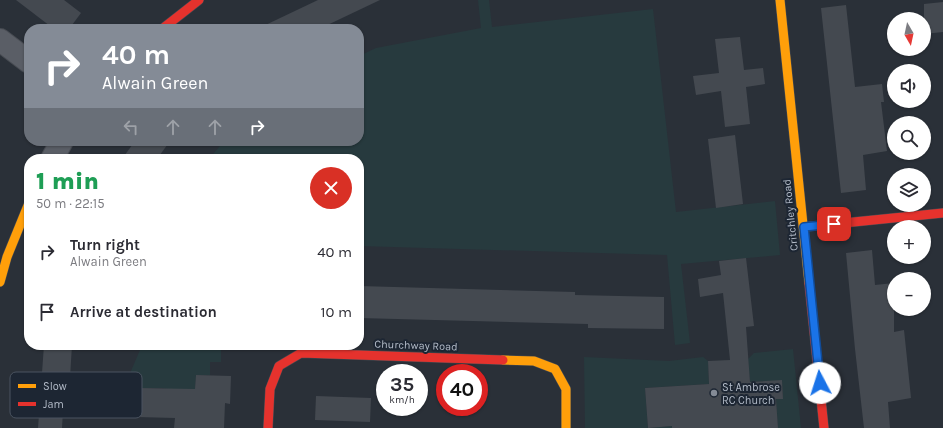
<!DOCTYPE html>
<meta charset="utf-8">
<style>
body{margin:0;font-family:Karla,sans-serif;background:#f7f7f7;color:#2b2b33;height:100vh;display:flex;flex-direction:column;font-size:15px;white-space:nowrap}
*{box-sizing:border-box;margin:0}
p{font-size:13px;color:#7c7c81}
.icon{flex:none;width:22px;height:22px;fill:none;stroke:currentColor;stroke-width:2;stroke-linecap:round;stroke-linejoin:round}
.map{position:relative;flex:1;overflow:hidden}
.sheet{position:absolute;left:24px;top:154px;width:340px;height:196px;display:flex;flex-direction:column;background:#fff;border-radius:16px;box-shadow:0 1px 3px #0004}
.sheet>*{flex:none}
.banner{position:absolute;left:24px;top:24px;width:340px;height:122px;border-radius:16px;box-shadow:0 1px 3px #0004;background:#848b96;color:#fff;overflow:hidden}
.needle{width:26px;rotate:171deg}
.tools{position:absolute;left:887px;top:12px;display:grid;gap:8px}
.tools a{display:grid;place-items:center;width:44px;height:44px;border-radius:50%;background:#fff;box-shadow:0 1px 3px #0004;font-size:20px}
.speed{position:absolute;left:376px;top:364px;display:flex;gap:8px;font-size:20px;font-weight:700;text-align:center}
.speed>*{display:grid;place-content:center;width:52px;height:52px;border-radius:50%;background:#fff;box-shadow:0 1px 3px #0004;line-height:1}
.speed small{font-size:10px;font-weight:400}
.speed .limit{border:6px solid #d22;background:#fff;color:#111}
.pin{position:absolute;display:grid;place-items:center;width:34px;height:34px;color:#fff;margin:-17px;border-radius:8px;box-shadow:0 2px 6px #0006}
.me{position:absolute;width:44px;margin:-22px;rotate:355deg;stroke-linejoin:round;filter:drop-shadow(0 0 3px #0008)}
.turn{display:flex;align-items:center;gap:14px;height:84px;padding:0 12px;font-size:18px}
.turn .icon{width:52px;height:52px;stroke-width:2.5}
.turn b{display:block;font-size:28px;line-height:34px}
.lanes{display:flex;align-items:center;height:38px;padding:0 12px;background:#0003;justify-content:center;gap:20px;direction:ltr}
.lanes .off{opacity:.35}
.round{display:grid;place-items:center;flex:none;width:42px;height:42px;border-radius:21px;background:#f7f7f7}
.overview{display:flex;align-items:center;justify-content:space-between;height:68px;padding:0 12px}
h1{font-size:24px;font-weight:800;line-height:30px;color:#1e9e55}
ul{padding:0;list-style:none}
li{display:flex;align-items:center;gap:12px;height:60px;padding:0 12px}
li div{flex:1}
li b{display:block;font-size:15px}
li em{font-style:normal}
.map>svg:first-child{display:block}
.green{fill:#273a3e}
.building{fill:#444950}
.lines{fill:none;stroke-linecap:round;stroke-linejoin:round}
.street-casing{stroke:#484c53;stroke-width:24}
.slow-casing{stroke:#484c53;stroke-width:10}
.jam-casing{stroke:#484c53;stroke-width:10}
.street{stroke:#5a5e66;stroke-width:22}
.slow{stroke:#ff9f0a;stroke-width:9}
.jam{stroke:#e5322d;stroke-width:9}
.route-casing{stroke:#114b97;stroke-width:10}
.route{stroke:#1a73e8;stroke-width:7}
.poi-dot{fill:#848b96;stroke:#1d2633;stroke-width:1.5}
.labels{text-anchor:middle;stroke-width:4;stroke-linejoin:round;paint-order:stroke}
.street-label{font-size:11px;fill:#b4bcc9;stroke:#1d2633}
.poi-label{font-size:11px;fill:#b4bcc9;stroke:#1d2633;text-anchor:start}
.key{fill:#1d2633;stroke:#4a5360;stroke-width:1}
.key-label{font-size:11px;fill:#b4bcc9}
</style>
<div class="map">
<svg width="943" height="428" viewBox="0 0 943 428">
<rect width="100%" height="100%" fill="#2a3038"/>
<!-- green -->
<g class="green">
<polygon points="478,0 489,0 492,27 653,9 676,212 775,201 780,255 681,264 690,343 675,345 667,255 359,246 359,159 209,159 224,141 359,141 359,56 376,48 481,28"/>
<polygon points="793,349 801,428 778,428 776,399 783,398 782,381 750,382 748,359 754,353"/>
<polygon points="140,350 221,350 221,362 210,362 210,375 196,375 195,394 162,388 138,388 137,417 128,417 131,371"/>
<polygon points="584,357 669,361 703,357 708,361 709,384 645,388 648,428 672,426 673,428 585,428"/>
</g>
<!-- building -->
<g class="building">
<polygon points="16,0 64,0 81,13 69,29 54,29"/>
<polygon points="318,0 380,0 319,29 257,29"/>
<polygon points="943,2 943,32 924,34 924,4"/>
<polygon points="846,5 855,87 882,84 884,102 881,102 887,151 863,155 866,190 841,193 821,8"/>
<polygon points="740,37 744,70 763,68 765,84 746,87 750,124 725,127 721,91 696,95 693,76 719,73 715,39"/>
<polygon points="735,135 743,204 716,208 708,139"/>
<polygon points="135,141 170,141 157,159 122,159"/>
<polygon points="872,250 875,285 894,283 894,332 904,330 906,349 911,398 888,402 890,428 864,428 855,349 846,253"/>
<polygon points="746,258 754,326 746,327 750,382 782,380 783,399 776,399 778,428 672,428 672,426 648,428 645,388 709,384 708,361 730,360 723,293 700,297 698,279 721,275 719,261"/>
<polygon points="359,286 575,292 575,295 664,297 664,329 588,328 588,324 359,318"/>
<polygon points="44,345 72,345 69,394 64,393 62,428 38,428"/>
<polygon points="196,375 231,376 230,404 225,403 224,428 174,428 175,418 137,417 138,388 195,389"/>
<polygon points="316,396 371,398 370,422 315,420"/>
</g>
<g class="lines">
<defs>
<g id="street">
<polyline points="0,40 29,62"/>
<polyline points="52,159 62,141"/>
</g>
<g id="slow">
<polyline points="780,0 809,283"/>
<polyline points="0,282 7,257 29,203"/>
<polyline points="503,360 534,361 555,369 566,389 566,428"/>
</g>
<g id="jam">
<polyline points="162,29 199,0"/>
<polyline points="804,227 943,213"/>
<polyline points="809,283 824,428"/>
<polyline points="268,428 270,389 279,366 301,353 503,360"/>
</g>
</defs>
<!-- street casing -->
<use href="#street" class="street-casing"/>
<!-- slow casing -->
<use href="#slow" class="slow-casing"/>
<!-- jam casing -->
<use href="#jam" class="jam-casing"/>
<!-- street -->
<use href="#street" class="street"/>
<!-- slow -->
<use href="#slow" class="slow"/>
<!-- jam -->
<use href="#jam" class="jam"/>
</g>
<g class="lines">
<defs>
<polyline id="route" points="820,383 804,227 834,224"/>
</defs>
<!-- route casing -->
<use href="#route" class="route-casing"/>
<!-- route -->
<use href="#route" class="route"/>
</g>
<!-- markers -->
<circle class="poi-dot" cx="714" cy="393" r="4"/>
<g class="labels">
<!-- street labels -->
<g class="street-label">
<text transform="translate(790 215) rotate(-96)" y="4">Critchley Road</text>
<text transform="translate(416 345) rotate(2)" y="4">Churchway Road</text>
</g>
<!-- poi labels -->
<g class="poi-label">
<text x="722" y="391">St Ambrose<tspan x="722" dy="13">RC Church</tspan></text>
</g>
</g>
<!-- legend -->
<rect x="10" y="372" width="132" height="46" rx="6" class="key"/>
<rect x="18" y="384" width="18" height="4" fill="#ff9f0a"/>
<rect x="18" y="402" width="18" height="4" fill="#e5322d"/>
<g class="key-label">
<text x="43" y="390">Slow</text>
<text x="43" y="408">Jam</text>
</g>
</svg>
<div class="tools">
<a><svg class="needle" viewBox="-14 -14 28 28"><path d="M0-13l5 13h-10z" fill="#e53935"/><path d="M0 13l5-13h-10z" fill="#7c7c81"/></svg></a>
<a><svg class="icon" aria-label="sound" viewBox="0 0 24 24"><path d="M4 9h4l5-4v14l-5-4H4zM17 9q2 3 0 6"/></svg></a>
<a><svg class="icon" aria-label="search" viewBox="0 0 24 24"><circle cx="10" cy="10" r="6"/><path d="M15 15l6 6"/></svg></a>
<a><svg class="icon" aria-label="layers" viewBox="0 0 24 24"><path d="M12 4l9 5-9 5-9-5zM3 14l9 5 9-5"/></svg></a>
<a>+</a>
<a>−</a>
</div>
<div class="speed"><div>35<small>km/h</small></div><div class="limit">40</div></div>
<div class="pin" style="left:834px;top:224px;background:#d93025"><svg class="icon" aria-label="arrive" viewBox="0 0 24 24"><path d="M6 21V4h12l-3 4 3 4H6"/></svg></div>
<svg class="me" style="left:820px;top:383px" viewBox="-20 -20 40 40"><circle r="19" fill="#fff"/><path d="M0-13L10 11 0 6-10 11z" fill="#1a73e8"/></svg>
<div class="banner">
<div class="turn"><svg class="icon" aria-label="right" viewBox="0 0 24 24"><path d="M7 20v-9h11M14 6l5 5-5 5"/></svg><div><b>40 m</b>Alwain Green</div></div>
<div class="lanes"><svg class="icon off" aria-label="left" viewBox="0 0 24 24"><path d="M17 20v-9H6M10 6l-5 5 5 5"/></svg><svg class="icon off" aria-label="ahead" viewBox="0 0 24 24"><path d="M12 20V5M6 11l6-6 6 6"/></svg><svg class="icon off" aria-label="ahead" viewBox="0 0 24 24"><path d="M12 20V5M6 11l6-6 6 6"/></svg><svg class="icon" aria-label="right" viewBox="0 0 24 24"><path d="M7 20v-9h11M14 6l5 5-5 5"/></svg></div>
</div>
<section class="sheet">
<div class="overview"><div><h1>1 min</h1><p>50 m · 22:15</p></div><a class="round" style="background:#d93025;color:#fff"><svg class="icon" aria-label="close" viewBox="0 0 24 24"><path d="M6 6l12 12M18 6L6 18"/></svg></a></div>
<ul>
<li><svg class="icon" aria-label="right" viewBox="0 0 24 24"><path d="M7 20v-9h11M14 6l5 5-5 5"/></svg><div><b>Turn right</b><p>Alwain Green</p></div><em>40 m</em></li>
<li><svg class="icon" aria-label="arrive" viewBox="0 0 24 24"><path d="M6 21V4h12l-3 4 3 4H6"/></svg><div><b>Arrive at destination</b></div><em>10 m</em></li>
</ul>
</section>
</div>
